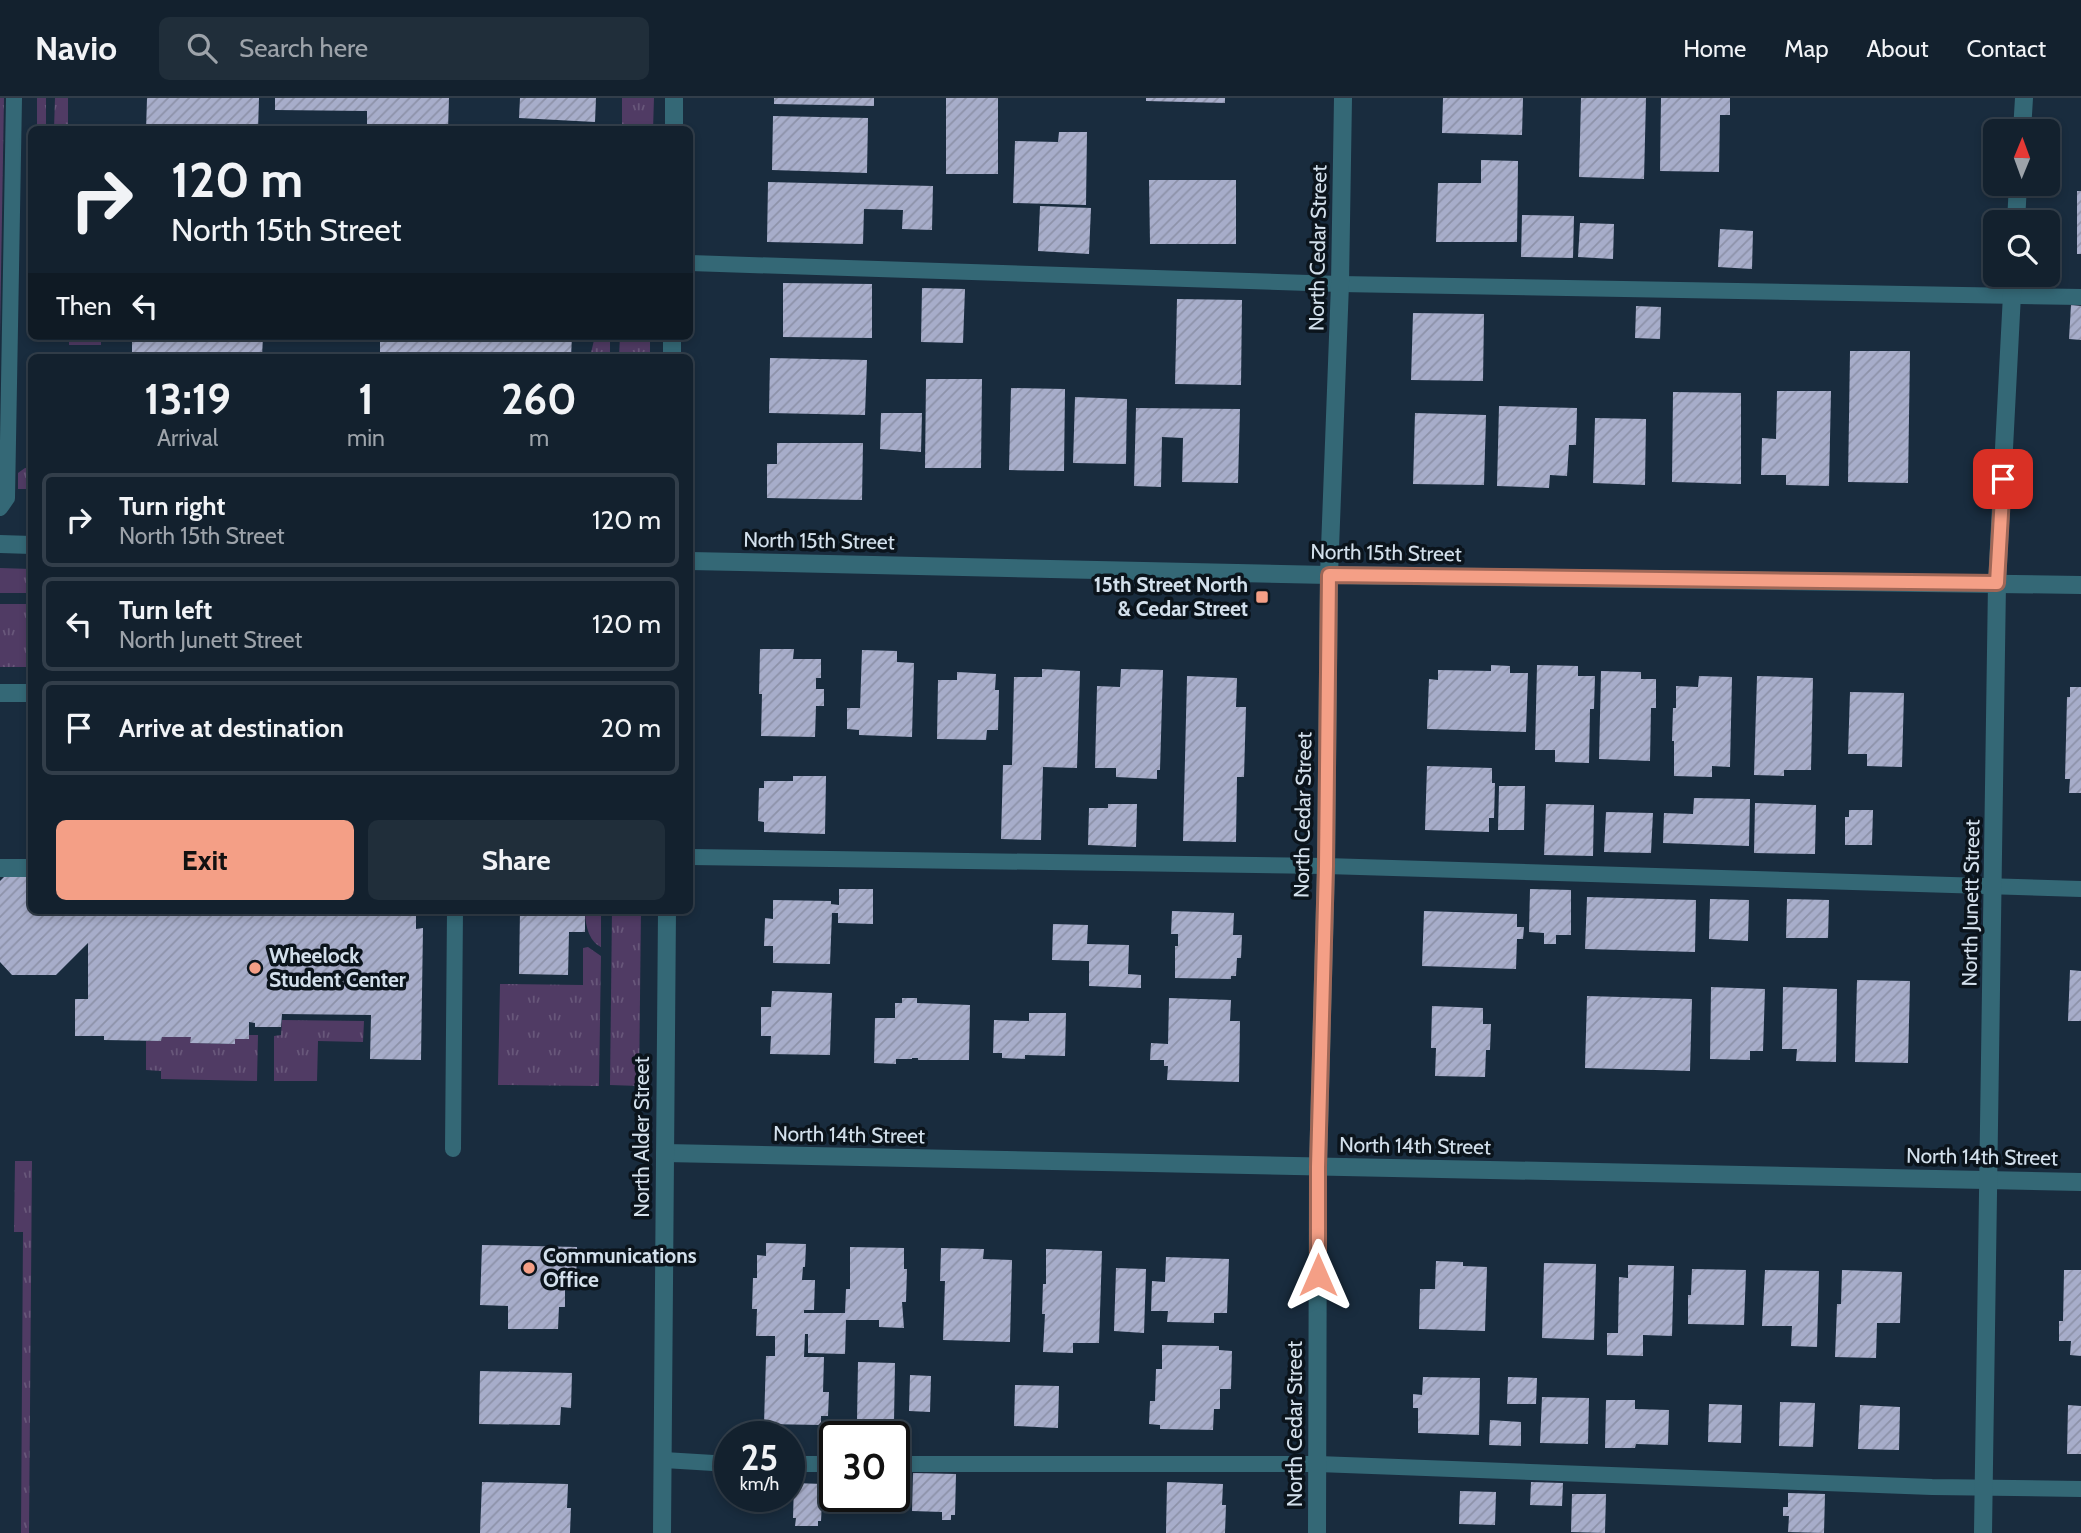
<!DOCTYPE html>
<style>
body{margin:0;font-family:Cabin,sans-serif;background:#202e3a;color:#f1f3f6;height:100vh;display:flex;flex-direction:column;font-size:26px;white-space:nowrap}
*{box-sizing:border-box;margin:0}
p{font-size:23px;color:#9da3aa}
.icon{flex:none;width:38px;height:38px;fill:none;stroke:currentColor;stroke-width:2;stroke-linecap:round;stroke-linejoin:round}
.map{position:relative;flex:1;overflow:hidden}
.sheet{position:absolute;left:28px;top:256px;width:665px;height:560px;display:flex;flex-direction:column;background:#13212e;border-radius:10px;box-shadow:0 4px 10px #0003,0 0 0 2px #323e4a}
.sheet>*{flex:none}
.guide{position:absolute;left:28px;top:28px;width:665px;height:214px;border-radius:10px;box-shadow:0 4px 10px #0003,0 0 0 2px #323e4a;background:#13212e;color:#f1f3f6;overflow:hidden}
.needle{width:46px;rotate:1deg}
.controls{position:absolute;left:1983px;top:21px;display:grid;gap:14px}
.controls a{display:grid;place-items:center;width:77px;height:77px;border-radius:10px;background:#13212e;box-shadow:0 4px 10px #0003,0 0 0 2px #323e4a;font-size:35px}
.speed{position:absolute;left:714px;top:1323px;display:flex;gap:14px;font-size:35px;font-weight:700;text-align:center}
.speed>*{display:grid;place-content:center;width:91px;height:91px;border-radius:50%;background:#13212e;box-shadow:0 4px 10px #0003,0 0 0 2px #323e4a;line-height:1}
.speed small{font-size:18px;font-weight:400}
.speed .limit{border:4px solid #111;border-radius:10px;background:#fff;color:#111}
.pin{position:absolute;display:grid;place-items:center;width:60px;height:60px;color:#fff;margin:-30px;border-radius:14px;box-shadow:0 4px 10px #0006}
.me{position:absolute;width:77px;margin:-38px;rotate:0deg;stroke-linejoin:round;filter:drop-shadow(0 0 5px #0008)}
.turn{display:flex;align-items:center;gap:24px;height:147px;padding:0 28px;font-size:32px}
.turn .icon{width:91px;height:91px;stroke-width:2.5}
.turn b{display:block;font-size:49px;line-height:60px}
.then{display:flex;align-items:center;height:66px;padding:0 28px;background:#0003;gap:14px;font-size:26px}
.eta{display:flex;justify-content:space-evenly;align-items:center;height:119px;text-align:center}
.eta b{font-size:42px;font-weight:700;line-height:49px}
.action{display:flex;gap:14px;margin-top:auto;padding:14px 28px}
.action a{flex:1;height:80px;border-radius:10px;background:#f49f86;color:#111;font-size:28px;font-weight:700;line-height:80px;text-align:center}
.action a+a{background:#202e3a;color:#f1f3f6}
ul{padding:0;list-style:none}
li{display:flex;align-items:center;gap:21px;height:94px;margin:0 14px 10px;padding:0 14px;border:4px solid #323e4a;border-radius:10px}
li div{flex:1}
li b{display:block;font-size:26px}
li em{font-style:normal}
header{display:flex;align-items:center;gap:42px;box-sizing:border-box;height:98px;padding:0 35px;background:#13212e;border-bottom:2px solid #323e4a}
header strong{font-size:33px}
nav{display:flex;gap:38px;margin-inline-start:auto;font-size:24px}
.search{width:490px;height:63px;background:#202e3a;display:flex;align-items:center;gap:18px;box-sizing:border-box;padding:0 24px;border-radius:10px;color:#9da3aa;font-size:26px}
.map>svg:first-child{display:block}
.grass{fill:url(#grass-tufts)}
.building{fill:url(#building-hatch)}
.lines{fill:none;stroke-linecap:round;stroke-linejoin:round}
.service{stroke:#346876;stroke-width:16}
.pedestrian{stroke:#346876;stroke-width:18}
.minor{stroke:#346876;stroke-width:18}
.tertiary{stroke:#346876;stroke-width:18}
.route-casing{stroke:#9f6757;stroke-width:18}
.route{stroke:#f49f86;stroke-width:12}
.poi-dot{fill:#f49f86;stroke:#0b141c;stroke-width:2.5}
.labels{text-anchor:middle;stroke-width:7;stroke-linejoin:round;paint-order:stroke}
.street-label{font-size:21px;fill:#d3e0ec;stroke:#0b141c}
.poi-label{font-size:21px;font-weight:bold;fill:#d3e0ec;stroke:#0b141c;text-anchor:start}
</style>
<header>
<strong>Navio</strong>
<div class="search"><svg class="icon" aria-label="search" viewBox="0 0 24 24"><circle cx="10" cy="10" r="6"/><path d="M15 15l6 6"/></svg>Search here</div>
<nav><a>Home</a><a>Map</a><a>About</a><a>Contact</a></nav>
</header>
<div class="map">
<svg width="2081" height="1435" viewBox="0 0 2081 1435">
<defs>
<pattern id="grass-tufts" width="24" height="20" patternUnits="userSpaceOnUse" patternTransform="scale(1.75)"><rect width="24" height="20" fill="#503b64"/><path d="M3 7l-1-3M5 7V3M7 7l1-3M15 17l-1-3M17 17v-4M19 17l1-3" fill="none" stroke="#68577a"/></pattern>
<pattern id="building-hatch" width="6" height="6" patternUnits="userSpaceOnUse" patternTransform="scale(1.75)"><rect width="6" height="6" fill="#a7adca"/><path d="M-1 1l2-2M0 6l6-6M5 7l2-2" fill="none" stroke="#8d92a9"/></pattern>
</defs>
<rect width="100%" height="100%" fill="#192c3e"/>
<!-- grass -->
<g class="grass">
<polygon points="0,0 4,0 0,238"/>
<rect x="37" y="0" width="9" height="31"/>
<polygon points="55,0 68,0 68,31 54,31"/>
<polygon points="622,0 654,0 653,31 622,31"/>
<rect x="69" y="238" width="32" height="9"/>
<polygon points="595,238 610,238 610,259 590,259"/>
<polygon points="620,238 650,238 650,259 619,259"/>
<polygon points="25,370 31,370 31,391 18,391 18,375"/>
<polygon points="0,470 31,471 31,495 0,495"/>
<rect x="0" y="506" width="31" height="63"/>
<path d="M585 812H601V849C588 843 585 825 585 812Z"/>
<polygon points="612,812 641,812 639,988 610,987"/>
<polygon points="588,849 601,858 599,988 498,987 500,886 583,887 583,850"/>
<polygon points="282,922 364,923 363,944 318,943 317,983 274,983 274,938 281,937"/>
<polygon points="249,937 258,937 257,983 161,981 161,973 146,972 146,943 161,943 162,939 191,939 191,945 235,946 235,941"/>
<polygon points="15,1063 32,1063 29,1435 21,1435 23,1134 14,1134"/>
</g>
<!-- building -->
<g class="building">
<polygon points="147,0 259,0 258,32 146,32"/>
<polygon points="275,0 449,0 448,32 367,32 367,13 275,12"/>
<polygon points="520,0 596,0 595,24 519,20"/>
<polygon points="774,0 874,0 874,8 774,6"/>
<rect x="946" y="0" width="52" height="76"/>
<polygon points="1146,0 1225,0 1225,5 1146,3"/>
<polygon points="1443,0 1523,0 1522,37 1442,35"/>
<polygon points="1581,0 1646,0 1644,81 1579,79"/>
<polygon points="1661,0 1730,0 1730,17 1720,17 1719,74 1660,73"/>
<polygon points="773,18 868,20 867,75 772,72"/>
<polygon points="1059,34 1087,34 1086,107 1013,105 1015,43 1058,44"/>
<polygon points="1481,62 1518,63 1517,144 1436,144 1438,85 1481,85"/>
<polygon points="1149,82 1236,82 1236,146 1150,146"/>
<polygon points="768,84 933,88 932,132 902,131 903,112 864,111 863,146 767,144"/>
<rect x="2077" y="93" width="4" height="63"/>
<polygon points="1040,108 1091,110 1089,156 1038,153"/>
<polygon points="1522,117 1574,118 1573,160 1521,159"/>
<polygon points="1580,125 1614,126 1613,161 1578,159"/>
<polygon points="1720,131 1753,133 1752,171 1718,169"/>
<polygon points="783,185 872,186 872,240 783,239"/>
<polygon points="922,190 965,191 963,245 921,244"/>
<polygon points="1177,201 1242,202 1241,287 1175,286"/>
<polygon points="2071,207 2081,208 2081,242 2069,241"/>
<polygon points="1636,208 1661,209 1660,241 1635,240"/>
<polygon points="1413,215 1484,216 1483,283 1411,282"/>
<polygon points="132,238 263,238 262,259 132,259"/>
<polygon points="380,238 572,238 571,259 380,259"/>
<polygon points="1850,253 1910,253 1908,385 1848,384"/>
<polygon points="770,260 867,262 865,317 769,315"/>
<polygon points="926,281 982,281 981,370 925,370"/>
<polygon points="1011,290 1065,291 1064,373 1009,372"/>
<polygon points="1777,293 1831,293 1829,388 1786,387 1786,377 1761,377 1762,340 1776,341"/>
<polygon points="1673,294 1741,295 1741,386 1672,384"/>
<polygon points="1075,299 1127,301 1126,366 1073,365"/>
<polygon points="1499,308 1577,310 1576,347 1569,347 1567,378 1550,377 1549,390 1497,388"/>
<polygon points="1136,310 1240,311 1238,385 1182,384 1183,340 1162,339 1161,389 1134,388"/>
<polygon points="881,315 922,315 921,354 880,351"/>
<polygon points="1415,315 1486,317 1484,387 1413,386"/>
<polygon points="1595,320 1646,321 1645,387 1593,385"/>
<polygon points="777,345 863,345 862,402 767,400 767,366 777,366"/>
<polygon points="760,551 794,551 793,561 821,561 821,580 816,580 816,591 824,591 824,608 816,608 815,639 761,638 762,596 759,596"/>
<polygon points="862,552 897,553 897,564 914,565 912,639 859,637 859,632 847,631 847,610 860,610"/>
<polygon points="1491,567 1510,568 1510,575 1528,575 1526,634 1427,631 1429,581 1438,582 1438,572 1491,573"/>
<polygon points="1537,567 1578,568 1578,578 1595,578 1594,611 1590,611 1589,665 1555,664 1555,652 1535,652"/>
<polygon points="1042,571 1080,573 1077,670 1043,669 1041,742 1001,741 1003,667 1012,667 1014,579 1042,579"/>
<polygon points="1121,571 1163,572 1160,672 1157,672 1157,681 1116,679 1116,670 1095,670 1097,588 1120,589"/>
<polygon points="1601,573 1641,574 1641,581 1656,581 1656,610 1651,610 1650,663 1599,661"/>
<polygon points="957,574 996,576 995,592 999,592 998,632 987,632 986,642 937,641 938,582 957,582"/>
<polygon points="1187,578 1237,580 1236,609 1246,609 1244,679 1237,679 1236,744 1183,743"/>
<polygon points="1699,578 1732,579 1730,669 1712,668 1712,679 1674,678 1674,643 1672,643 1673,610 1676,610 1676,588 1698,589"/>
<polygon points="1757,578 1813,580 1811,672 1784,672 1784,678 1754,677"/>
<polygon points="2070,589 2081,589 2081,695 2069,695 2070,681 2065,681 2067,599 2070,599"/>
<polygon points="1850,594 1904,595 1902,669 1867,668 1867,656 1848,656"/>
<polygon points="1427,668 1492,670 1492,685 1495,685 1494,720 1489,720 1489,734 1425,732"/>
<polygon points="793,678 826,678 825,736 764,734 764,724 758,723 759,690 764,690 764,683 793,683"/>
<polygon points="1499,688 1525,688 1524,732 1498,732"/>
<polygon points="1694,700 1750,701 1749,748 1663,745 1664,715 1693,716"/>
<polygon points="1755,705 1816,707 1815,756 1754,755"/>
<polygon points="1108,706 1137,706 1136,749 1088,747 1089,710 1108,710"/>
<polygon points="1546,706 1594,707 1593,758 1544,757"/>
<polygon points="1849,712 1873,712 1872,747 1845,747 1845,719 1849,719"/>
<polygon points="1606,714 1653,715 1651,755 1604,754"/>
<polygon points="14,769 32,770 32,812 416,812 416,831 423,830 421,962 370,961 371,917 282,916 281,929 255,929 255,925 249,924 249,941 235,941 235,946 190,945 191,939 162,939 161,943 104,942 104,938 75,938 75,901 88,901 88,845 56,877 12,877 0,864 0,783"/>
<polygon points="839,791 873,791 873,826 838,825 838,815 832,815 830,866 773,865 773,848 764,848 765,820 773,821 773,802 831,803 831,806 839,807"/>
<polygon points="1530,791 1571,792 1571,837 1556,837 1556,846 1544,846 1544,835 1529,834"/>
<polygon points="1587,799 1696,802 1695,854 1585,851"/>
<polygon points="1710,801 1749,802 1748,843 1709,841"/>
<polygon points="1787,801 1829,802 1828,840 1786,840"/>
<polygon points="520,812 585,812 585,834 569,834 568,877 519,876"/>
<polygon points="1172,813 1234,815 1233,837 1242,837 1241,860 1237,860 1236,878 1231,878 1231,881 1175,880 1175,848 1178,848 1178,836 1171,836"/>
<polygon points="1424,813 1517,816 1517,829 1524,829 1523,841 1517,841 1516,871 1422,868"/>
<polygon points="1053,826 1088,827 1087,846 1129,847 1128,876 1141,877 1141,890 1089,888 1089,863 1052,862"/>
<polygon points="2070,872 2081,873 2081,923 2068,923"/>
<polygon points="1857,882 1910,883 1908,965 1855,964"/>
<polygon points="1711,889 1765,891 1763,953 1750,953 1750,962 1710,961"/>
<polygon points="1783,889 1837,891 1836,964 1796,963 1797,951 1782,951"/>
<polygon points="772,893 832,895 830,957 770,956 771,938 761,938 761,909 771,909"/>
<polygon points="1587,898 1692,901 1690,973 1585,970"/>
<polygon points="902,900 917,900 917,905 970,907 969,962 918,962 918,960 912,960 912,961 896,961 896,966 874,965 875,920 895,920 895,905 902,905"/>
<polygon points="1169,900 1231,902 1230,923 1240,923 1239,984 1167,982 1168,968 1164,968 1164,962 1150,962 1151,945 1168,946"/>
<polygon points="1432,908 1483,910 1483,926 1491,926 1490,952 1486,952 1485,979 1435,978 1436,950 1431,950"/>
<polygon points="1029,915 1066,915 1065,958 1025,957 1025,961 1002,960 1002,955 993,955 994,922 1029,923"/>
<polygon points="766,1145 806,1146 805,1169 803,1169 802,1182 815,1182 814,1212 804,1212 804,1215 845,1215 846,1191 850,1191 850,1149 904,1150 904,1171 907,1171 906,1204 902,1204 904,1230 879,1229 879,1222 846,1222 845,1256 808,1255 808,1236 805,1236 804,1259 824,1259 823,1294 829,1294 828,1318 821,1318 821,1327 764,1326 766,1258 775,1258 775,1238 756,1238 757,1211 752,1211 753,1180 757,1180 757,1157 766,1158"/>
<polygon points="482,1147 577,1149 576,1192 565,1191 565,1209 559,1209 558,1231 508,1231 508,1208 480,1207"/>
<polygon points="941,1150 984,1151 983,1161 1012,1162 1010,1244 943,1242 945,1183 940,1183"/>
<polygon points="1046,1151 1102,1153 1099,1245 1073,1245 1073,1255 1043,1254 1045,1216 1042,1216 1043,1186 1046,1186"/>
<polygon points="1166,1159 1229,1161 1227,1215 1214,1215 1214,1225 1167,1224 1168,1213 1151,1213 1152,1183 1165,1184"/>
<polygon points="1436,1163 1463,1164 1463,1168 1487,1169 1485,1233 1419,1231 1420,1191 1435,1191"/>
<polygon points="1544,1165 1596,1166 1594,1242 1542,1240"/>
<polygon points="1628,1167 1674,1168 1672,1238 1643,1237 1643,1258 1607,1257 1607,1235 1618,1235 1619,1179 1628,1180"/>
<polygon points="1116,1170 1146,1171 1144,1235 1114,1233"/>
<polygon points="1692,1171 1746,1172 1744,1227 1688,1226 1688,1197 1691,1197"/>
<polygon points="1765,1172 1819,1173 1817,1249 1791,1248 1792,1228 1762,1228"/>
<polygon points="1842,1172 1902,1174 1900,1225 1877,1225 1876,1260 1835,1259 1837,1206 1841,1206"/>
<polygon points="2064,1172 2081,1172 2081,1258 2070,1257 2071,1243 2059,1243 2059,1223 2063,1223"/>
<polygon points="1162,1247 1219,1248 1219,1252 1232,1253 1231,1291 1220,1291 1220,1311 1214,1311 1213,1332 1160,1331 1160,1327 1149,1326 1150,1303 1155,1303 1156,1271 1162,1271"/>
<polygon points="858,1264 895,1265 894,1324 857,1323"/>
<polygon points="480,1273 572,1275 571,1310 561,1309 560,1327 479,1326"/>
<polygon points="910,1277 931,1278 930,1314 909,1313"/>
<polygon points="1423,1279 1480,1280 1479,1337 1418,1335 1418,1310 1413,1310 1413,1296 1422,1297"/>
<polygon points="1508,1279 1537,1280 1536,1306 1507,1306"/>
<polygon points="1015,1287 1059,1288 1058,1330 1014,1328"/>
<polygon points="1542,1299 1589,1300 1588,1346 1540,1345"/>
<polygon points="1606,1302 1635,1302 1635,1311 1669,1312 1668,1347 1636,1346 1635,1350 1605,1350"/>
<polygon points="1780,1304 1815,1305 1813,1349 1779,1348"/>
<polygon points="1709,1306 1742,1307 1741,1345 1708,1344"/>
<polygon points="1860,1307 1900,1309 1899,1352 1858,1351"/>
<polygon points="2068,1307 2081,1308 2081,1356 2067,1356"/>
<polygon points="1490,1322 1521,1324 1521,1348 1489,1347"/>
<polygon points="913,1375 956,1376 955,1417 951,1417 951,1422 942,1422 942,1414 912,1413"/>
<polygon points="894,1377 905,1377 904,1412 874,1411 874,1398 894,1398"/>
<polygon points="482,1384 568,1386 567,1410 571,1410 570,1435 480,1435"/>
<polygon points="1167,1384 1223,1386 1222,1407 1226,1407 1225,1435 1166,1435"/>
<polygon points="1531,1384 1563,1385 1562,1408 1530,1407"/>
<polygon points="794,1385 823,1386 821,1423 818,1423 818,1428 795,1428 796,1420 793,1420"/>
<polygon points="1460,1393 1496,1394 1495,1427 1459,1426"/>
<polygon points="1788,1395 1825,1396 1824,1435 1788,1434 1789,1418 1783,1418 1783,1409 1788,1409"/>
<polygon points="1572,1396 1606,1396 1605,1435 1571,1434"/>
</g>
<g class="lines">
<!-- service -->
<g class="service">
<polyline points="690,165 1340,186 2081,199"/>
<polyline points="0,410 7,400 14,0"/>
<polyline points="690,759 1326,768 2081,791"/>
<polyline points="453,1051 455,812"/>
<polyline points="664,1362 730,1366"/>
<polyline points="789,1366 835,1366"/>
<polyline points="894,1366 1318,1366 1932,1389 2081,1391"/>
</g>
<!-- pedestrian -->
<g class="pedestrian">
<polyline points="0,595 32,595"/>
<polyline points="0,770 32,770"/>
</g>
<!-- minor -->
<g class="minor">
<polyline points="2022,33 2024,0"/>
<polyline points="2016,124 2018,86"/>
<polyline points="0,446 32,447"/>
<polyline points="690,463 1329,477 2081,487"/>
<polyline points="665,1055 2081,1084"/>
<polyline points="1317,1435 1318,1069 1326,768 1329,477 1340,186 1343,0"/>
<polyline points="1983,1435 1997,485 2013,177"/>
</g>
<!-- tertiary -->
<g class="tertiary">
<polyline points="674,32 674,0"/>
<polyline points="672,238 672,259"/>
<polyline points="662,1435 667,812"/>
</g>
</g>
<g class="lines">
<defs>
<polyline id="route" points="1318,1177 1318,1069 1326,768 1329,477 1997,485 2003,381"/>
</defs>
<!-- route casing -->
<use href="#route" class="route-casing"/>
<!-- route -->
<use href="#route" class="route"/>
</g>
<!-- markers -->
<g class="poi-dot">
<rect x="1255" y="492" width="14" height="14" rx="3.5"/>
<circle cx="255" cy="870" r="7"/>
<circle cx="529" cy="1170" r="7"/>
</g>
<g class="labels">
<!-- street labels -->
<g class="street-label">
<text transform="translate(1318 150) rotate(-89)" y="7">North Cedar Street</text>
<text transform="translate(819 443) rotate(1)" y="7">North 15th Street</text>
<text transform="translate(1386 455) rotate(1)" y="7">North 15th Street</text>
<text transform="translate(1303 717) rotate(-89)" y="7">North Cedar Street</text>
<text transform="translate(1971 805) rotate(-89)" y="7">North Junett Street</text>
<text transform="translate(849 1037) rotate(1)" y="7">North 14th Street</text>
<text transform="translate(642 1039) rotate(-90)" y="7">North Alder Street</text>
<text transform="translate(1415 1048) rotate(1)" y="7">North 14th Street</text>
<text transform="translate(1982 1059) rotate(1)" y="7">North 14th Street</text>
<text transform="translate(1295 1326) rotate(-90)" y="7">North Cedar Street</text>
</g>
<!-- poi labels -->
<g class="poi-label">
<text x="1248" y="494" text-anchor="end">15th Street North<tspan x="1248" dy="24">&amp; Cedar Street</tspan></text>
<text x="269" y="865">Wheelock<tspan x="269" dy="24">Student Center</tspan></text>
<text x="543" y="1165">Communications<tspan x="543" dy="24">Office</tspan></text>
</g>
</g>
</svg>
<div class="controls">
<a><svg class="needle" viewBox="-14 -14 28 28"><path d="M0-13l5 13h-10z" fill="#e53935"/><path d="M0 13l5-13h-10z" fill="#9da3aa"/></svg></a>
<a><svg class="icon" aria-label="search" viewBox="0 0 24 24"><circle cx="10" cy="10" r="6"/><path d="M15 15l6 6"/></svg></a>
</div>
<div class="speed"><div>25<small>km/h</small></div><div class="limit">30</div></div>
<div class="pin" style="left:2003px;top:381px;background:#d93025"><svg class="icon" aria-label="arrive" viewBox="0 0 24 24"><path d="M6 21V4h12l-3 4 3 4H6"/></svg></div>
<svg class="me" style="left:1318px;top:1177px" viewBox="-20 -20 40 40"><path d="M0-17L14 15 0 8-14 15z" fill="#f49f86" stroke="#fff" stroke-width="4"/></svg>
<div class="guide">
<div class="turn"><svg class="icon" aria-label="right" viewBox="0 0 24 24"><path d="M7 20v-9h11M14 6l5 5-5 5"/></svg><div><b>120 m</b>North 15th Street</div></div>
<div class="then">Then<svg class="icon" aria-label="left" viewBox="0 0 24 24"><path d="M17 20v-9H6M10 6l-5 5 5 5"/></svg></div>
</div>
<section class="sheet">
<div class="eta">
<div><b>13:19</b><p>Arrival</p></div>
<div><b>1</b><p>min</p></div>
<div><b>260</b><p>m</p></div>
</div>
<ul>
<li><svg class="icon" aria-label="right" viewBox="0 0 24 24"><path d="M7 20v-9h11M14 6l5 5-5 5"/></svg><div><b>Turn right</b><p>North 15th Street</p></div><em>120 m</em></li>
<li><svg class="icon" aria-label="left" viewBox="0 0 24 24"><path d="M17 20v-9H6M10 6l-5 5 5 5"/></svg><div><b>Turn left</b><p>North Junett Street</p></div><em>120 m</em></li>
<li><svg class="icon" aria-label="arrive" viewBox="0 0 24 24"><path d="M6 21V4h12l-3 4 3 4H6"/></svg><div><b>Arrive at destination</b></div><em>20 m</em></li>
</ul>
<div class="action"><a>Exit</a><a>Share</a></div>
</section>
</div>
